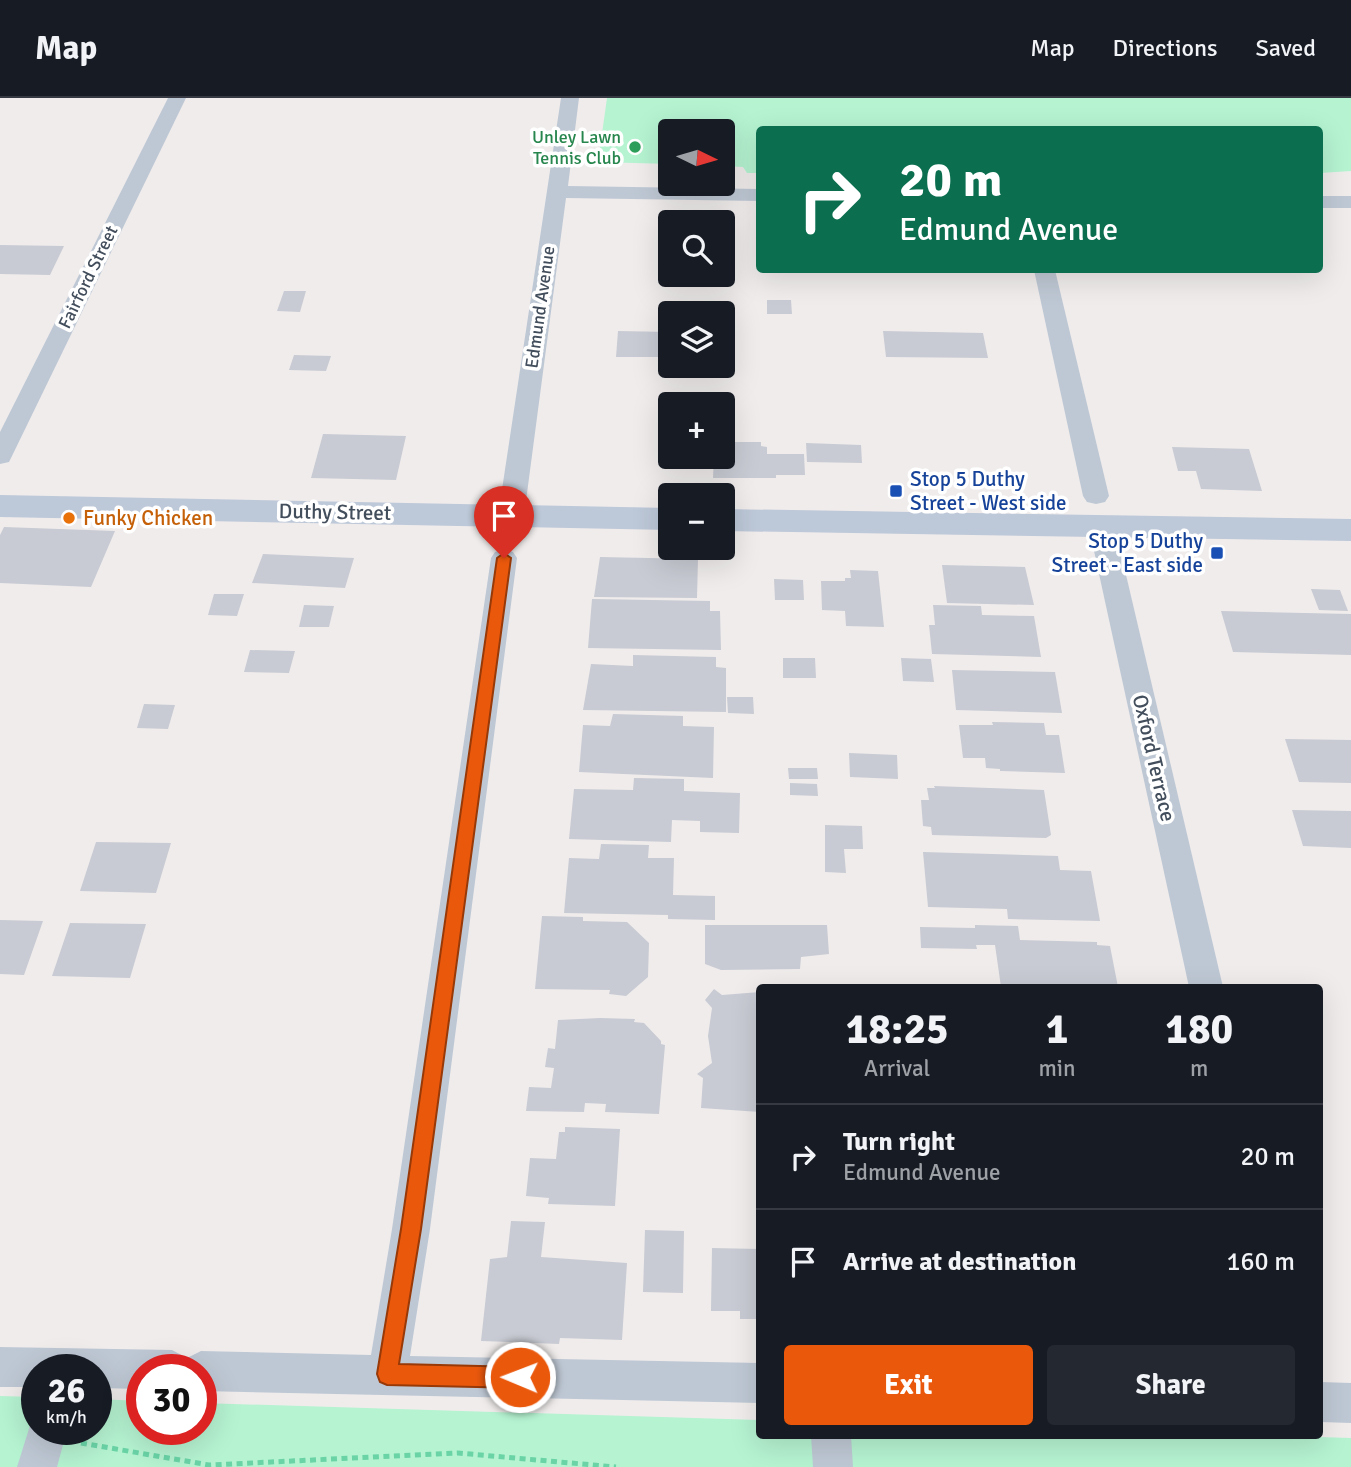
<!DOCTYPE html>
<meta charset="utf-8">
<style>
body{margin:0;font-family:Signika,sans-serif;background:#242831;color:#f1f3f6;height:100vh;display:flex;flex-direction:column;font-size:26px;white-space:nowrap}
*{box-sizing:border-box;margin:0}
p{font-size:23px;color:#9ea1a6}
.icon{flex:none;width:38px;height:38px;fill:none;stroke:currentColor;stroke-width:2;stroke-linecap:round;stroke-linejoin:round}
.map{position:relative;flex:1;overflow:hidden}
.sheet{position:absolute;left:756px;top:886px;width:567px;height:455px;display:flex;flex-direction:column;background:#171b24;border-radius:7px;box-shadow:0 7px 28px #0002}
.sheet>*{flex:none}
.hud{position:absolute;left:756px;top:28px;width:567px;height:147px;border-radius:7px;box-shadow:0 7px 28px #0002;background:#0b6e4f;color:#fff;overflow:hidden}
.needle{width:46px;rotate:95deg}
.controls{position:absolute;left:658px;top:21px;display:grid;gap:14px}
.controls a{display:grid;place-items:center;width:77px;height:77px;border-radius:7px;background:#171b24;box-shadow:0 7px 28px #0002;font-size:35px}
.speed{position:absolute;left:21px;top:1256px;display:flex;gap:14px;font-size:35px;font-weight:700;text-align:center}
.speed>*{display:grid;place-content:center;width:91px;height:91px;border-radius:50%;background:#171b24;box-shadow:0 7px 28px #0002;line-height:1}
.speed small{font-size:18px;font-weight:400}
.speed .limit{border:10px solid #d22;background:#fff;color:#111}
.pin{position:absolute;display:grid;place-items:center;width:60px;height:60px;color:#fff;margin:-72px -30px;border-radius:50% 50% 50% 0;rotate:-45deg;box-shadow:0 0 7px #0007}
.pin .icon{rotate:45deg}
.me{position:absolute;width:77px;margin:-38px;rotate:271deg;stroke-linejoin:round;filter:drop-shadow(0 0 5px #0008)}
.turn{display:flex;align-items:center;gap:24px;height:147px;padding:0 28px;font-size:32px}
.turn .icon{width:91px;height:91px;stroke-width:2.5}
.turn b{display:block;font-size:49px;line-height:60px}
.eta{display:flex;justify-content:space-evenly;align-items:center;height:119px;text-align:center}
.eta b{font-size:42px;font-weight:700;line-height:49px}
.cta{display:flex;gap:14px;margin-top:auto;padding:14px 28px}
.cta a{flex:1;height:80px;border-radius:7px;background:#ea580c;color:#fff;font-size:28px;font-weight:700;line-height:80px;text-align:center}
.cta a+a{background:#242831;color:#f1f3f6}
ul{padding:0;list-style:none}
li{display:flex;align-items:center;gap:21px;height:105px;padding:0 28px;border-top:2px solid #363941}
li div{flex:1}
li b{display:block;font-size:26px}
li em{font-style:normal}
header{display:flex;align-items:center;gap:42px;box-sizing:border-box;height:98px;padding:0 35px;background:#171b24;border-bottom:2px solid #363941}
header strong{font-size:33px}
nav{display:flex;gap:38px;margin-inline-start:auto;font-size:24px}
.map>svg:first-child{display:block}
.green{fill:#b5f3d1}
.building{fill:#c8cbd3}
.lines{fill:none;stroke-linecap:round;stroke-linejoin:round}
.path{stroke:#6ad4a7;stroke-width:5;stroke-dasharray:6 4.5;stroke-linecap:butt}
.street{fill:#bec8d4;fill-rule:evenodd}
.secondary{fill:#bdc8d8;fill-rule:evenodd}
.route{fill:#ea580c;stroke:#983908;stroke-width:2}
.leisure-dot{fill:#2e9e5b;stroke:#fff;stroke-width:2.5}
.transit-dot{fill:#1a4fb4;stroke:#fff;stroke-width:2.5}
.food-dot{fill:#e8710a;stroke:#fff;stroke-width:2.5}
.labels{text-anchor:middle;stroke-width:7;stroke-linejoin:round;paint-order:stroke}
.far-leisure-label{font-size:18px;fill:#27864d;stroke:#fff;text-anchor:end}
.far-street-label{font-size:18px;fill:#434e5c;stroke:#fff}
.transit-label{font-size:21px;fill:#164399;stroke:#fff;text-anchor:start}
.street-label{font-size:21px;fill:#434e5c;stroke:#fff}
.food-label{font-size:21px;fill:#c56008;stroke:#fff;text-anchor:start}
</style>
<header>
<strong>Map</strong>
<nav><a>Map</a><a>Directions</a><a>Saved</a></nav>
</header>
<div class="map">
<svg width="1351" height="1369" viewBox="0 0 1351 1369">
<rect width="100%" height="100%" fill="#f0ecec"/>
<!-- green -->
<g class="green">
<polygon points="607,0 1351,0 1351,73 1320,75 1320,32 760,32 759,75 747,75 743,69 723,68 723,33 670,33 670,66 598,64"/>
<polygon points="0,1298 37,1299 37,1332 96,1332 96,1301 142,1303 142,1332 201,1332 201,1305 759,1322 760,1337 1249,1337 1351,1340 1351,1369 0,1369"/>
</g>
<!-- building -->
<g class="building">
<polygon points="0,147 64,148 50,177 0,176"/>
<polygon points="284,193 306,193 300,214 277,213"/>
<polygon points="767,202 791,202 792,216 767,216"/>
<polygon points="618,233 670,234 670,259 616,259"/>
<polygon points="883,233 983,235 988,260 886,259"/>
<polygon points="294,257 331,258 326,273 289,272"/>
<polygon points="323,336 406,338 396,382 311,380"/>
<polygon points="723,344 761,344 761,348 767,349 767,356 804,356 805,377 776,377 776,380 713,380 714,359 723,359"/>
<polygon points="806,345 861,347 862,365 807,364"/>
<polygon points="1172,349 1249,351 1262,393 1201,391 1196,373 1178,373"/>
<polygon points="4,429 115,433 91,489 0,485 0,437"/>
<polygon points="263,456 354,460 345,490 252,485"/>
<polygon points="600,459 698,461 697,500 594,499"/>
<polygon points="942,467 1025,469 1034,507 947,505"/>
<polygon points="850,472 878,473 884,529 846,528 845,513 822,512 821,483 845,483 845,480 851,480"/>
<polygon points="774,481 803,482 804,502 775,502"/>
<polygon points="1311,491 1340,492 1348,513 1319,512"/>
<polygon points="214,496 244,496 237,518 208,517"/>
<polygon points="592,501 710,503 710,513 720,513 721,552 588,550"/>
<polygon points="304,507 334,508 329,529 299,529"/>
<polygon points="933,507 981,508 982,517 1034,518 1041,559 932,556 929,527 935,527"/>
<polygon points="1221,513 1351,516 1351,557 1233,554"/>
<polygon points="250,552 295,553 289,575 244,574"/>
<polygon points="633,557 716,559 716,569 726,570 726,614 583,612 591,566 633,568"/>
<polygon points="783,560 815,560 816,580 783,580"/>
<polygon points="901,560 931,561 934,584 903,583"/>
<polygon points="952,572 1055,574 1062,615 956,612"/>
<polygon points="727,599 753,599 754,616 728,615"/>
<polygon points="144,606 175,607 168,631 137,630"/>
<polygon points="613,616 683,618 683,628 714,629 713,680 579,674 583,627 610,628"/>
<polygon points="992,624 1044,625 1046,637 1059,637 1065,675 1000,673 1000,671 986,670 985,660 963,660 959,627 993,627"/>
<polygon points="1285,641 1351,642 1351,685 1299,684"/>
<polygon points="849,655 897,657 898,681 850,679"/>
<polygon points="788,670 817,670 818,681 789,681"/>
<polygon points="634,680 684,681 684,693 740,695 739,735 700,734 700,723 672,722 671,744 569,741 574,691 633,692"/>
<polygon points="790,685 817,686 818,698 790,697"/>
<polygon points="934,688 1044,692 1051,737 1046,740 932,737 931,729 923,728 921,702 929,702 927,690 935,690"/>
<polygon points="1292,712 1351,713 1351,750 1303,748"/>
<polygon points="825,727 862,728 863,751 844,751 846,775 825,774"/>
<polygon points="96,744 171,745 156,795 80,793"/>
<polygon points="601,746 649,747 648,760 674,760 673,797 715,798 715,822 668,821 668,817 564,815 569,760 599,761"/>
<polygon points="923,754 1058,758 1060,772 1091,773 1100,823 1008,821 1007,811 928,809"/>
<polygon points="542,818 583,819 583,823 627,824 649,845 648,879 626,898 609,896 610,892 535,891"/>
<polygon points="0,822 43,823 24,877 0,876"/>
<polygon points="70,825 146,826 130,880 52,878"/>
<polygon points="705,827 827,827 829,856 801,859 800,871 721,872 705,866"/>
<polygon points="975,827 1018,828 1020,842 1097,844 1097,847 1110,848 1118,889 1001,889 995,847 976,847 977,851 921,850 920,829 975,830"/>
<polygon points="714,891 722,897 760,894 760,1014 701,1010 703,980 697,976 712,965 708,938 712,910 705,902"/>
<polygon points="600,920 635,921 634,924 644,925 661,943 661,946 665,947 659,1016 605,1014 606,1006 585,1005 584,1014 526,1013 529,989 551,990 554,970 545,969 548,950 555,951 558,922"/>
<polygon points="565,1029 620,1031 615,1108 548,1106 549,1100 526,1098 530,1060 556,1061 559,1034 565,1034"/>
<polygon points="511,1123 545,1124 541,1159 627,1165 622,1242 560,1240 559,1246 481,1243 490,1161 507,1159"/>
<polygon points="645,1132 684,1133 683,1195 643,1194"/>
<polygon points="712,1150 760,1151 760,1221 740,1221 740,1213 711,1213"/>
</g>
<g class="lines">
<!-- path -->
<polyline class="path" points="81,1345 209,1367 458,1355 616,1369"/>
<!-- street -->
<g class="street">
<polygon points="168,0 186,0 12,358 9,364 0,366 0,334"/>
<polygon points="561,0 579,0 568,88 760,91 760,103 566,100 524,418 520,424 511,427 502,424 498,418"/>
<rect x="1320" y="98" width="31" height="12"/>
<polygon points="1034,172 1055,172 1109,398 1105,404 1096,406 1087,404 1083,398"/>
<polygon points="1102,421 1111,424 1115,430 1223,889 1189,889 1089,430 1093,424"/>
<polygon points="504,451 513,454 517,460 430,1131 410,1258 760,1265 760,1305 201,1293 201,1272 142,1272 142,1291 96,1290 96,1272 37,1272 37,1289 0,1289 0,1249 172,1252 187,1260 201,1253 371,1257 392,1131 491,460 495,454"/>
<polygon points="1320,1284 1351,1285 1351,1325 1320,1324"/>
<polygon points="37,1316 37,1332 67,1332 57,1369 17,1369 33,1318"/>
<polygon points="811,1337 851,1337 853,1369 813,1369"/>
</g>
<!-- secondary -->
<g class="secondary">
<polygon points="0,397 670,410 670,432 0,419"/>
<polygon points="723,411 1351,421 1351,443 723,433"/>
</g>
</g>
<!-- route -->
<polygon class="route" points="504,455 511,460 421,1131 399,1266 520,1269 528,1272 531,1279 528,1287 520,1290 387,1287 380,1284 377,1276 401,1131 497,460"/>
<!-- markers -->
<circle class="leisure-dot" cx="635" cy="49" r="7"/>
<g class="transit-dot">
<rect x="889" y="386" width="14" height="14" rx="3.5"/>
<rect x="1210" y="448" width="14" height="14" rx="3.5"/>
</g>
<circle class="food-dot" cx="69" cy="420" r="7"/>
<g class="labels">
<!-- far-leisure labels -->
<g class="far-leisure-label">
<text x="621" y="45">Unley Lawn<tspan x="621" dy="21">Tennis Club</tspan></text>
</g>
<!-- far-street labels -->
<g class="far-street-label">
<text transform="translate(88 179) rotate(-64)" y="6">Fairford Street</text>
<text transform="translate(540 209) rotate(-82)" y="6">Edmund Avenue</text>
</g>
<!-- transit labels -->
<g class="transit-label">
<text x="910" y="388">Stop 5 Duthy<tspan x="910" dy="24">Street - West side</tspan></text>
<text x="1203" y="450" text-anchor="end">Stop 5 Duthy<tspan x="1203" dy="24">Street - East side</tspan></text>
</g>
<!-- street labels -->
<g class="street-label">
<text transform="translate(335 414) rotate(1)" y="7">Duthy Street</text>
<text transform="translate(1154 660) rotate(77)" y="7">Oxford Terrace</text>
</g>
<!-- food labels -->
<g class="food-label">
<text x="83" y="427">Funky Chicken</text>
</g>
</g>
</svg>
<div class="controls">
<a><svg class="needle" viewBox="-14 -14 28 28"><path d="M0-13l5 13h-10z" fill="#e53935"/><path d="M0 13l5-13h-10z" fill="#9ea1a6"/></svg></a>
<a><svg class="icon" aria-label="search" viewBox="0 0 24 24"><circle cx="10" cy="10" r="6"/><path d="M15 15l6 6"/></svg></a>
<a><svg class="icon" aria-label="layers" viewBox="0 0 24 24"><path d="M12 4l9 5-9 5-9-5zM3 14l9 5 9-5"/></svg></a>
<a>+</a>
<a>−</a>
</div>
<div class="speed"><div>26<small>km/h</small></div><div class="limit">30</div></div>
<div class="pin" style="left:504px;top:460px;background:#d93025"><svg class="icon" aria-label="arrive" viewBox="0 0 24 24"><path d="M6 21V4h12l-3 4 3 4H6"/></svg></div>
<svg class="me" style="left:520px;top:1279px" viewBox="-20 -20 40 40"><circle r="17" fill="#ea580c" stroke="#fff" stroke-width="3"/><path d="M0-11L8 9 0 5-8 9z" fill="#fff"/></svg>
<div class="hud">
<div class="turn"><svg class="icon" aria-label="right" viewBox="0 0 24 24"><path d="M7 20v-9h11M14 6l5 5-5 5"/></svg><div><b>20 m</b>Edmund Avenue</div></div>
</div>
<section class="sheet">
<div class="eta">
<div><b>18:25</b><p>Arrival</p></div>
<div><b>1</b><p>min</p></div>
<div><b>180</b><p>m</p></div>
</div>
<ul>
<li><svg class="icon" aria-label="right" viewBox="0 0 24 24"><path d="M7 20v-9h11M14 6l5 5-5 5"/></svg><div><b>Turn right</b><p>Edmund Avenue</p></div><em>20 m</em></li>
<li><svg class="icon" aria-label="arrive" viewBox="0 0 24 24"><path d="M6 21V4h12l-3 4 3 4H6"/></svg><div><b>Arrive at destination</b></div><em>160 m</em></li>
</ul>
<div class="cta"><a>Exit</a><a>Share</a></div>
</section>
</div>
